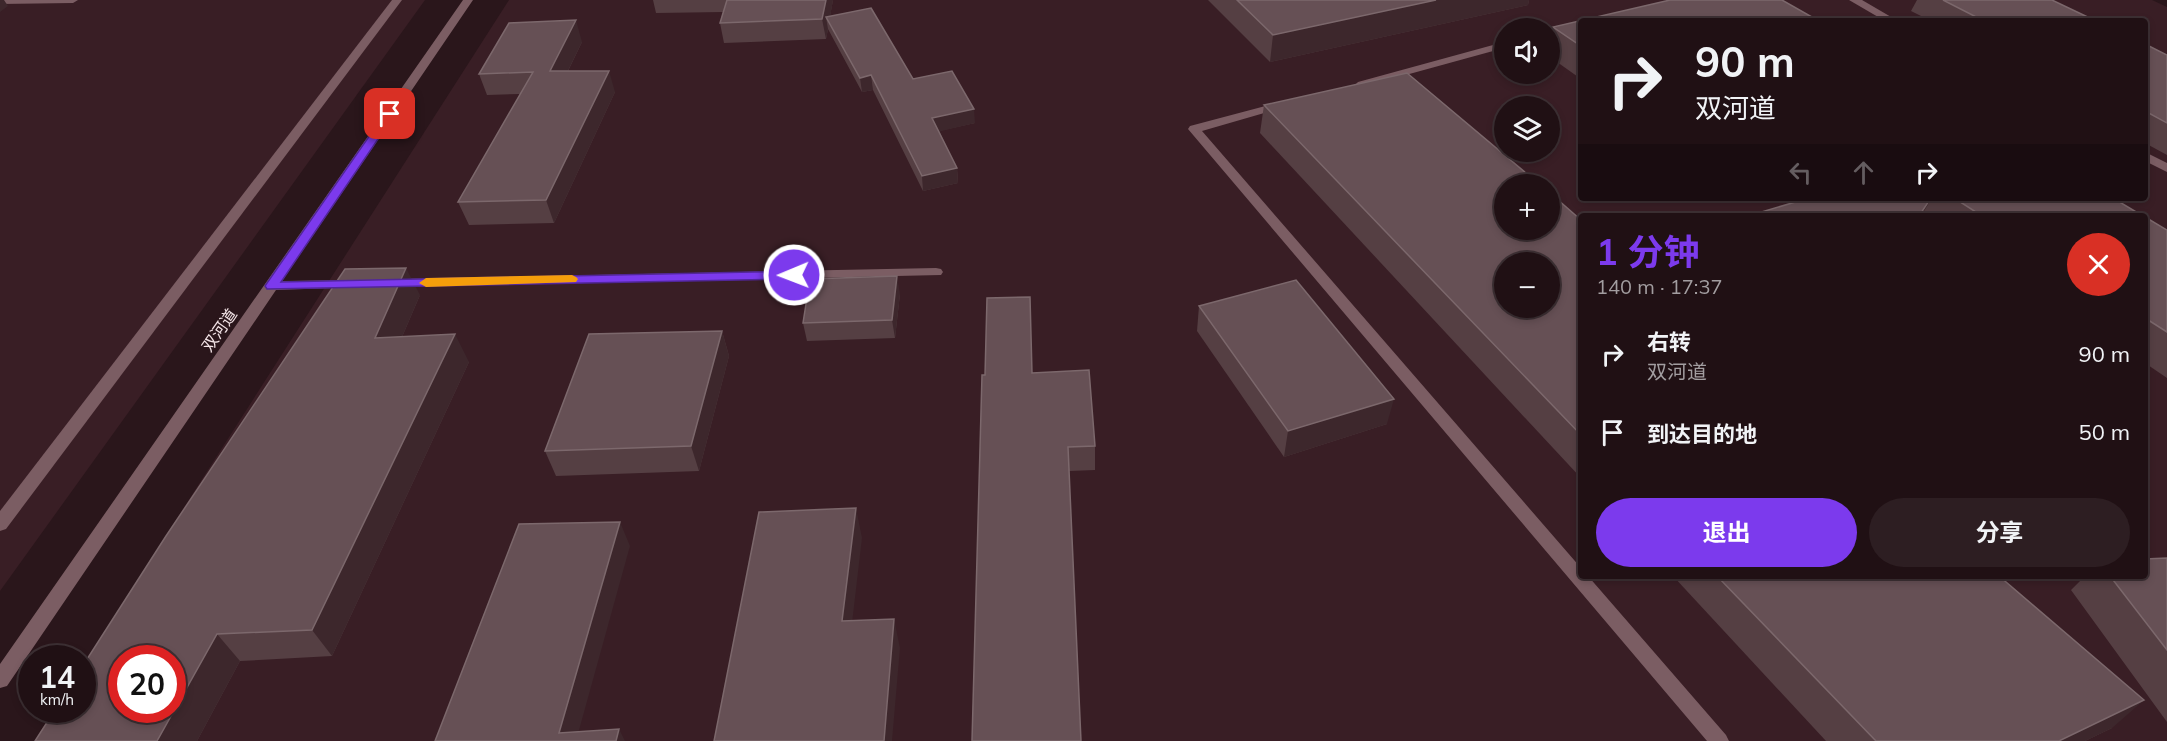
<!DOCTYPE html>
<html lang="zh">
<meta charset="utf-8">
<style>
body{margin:0;font-family:Mulish,"Noto Sans SC",sans-serif;background:#2d1e22;color:#f1f3f6;height:100vh;display:flex;flex-direction:column;font-size:22px;white-space:nowrap}
*{box-sizing:border-box;margin:0}
p{font-size:20px;color:#a29da0}
.icon{flex:none;width:33px;height:33px;fill:none;stroke:currentColor;stroke-width:2;stroke-linecap:round;stroke-linejoin:round}
.map{position:relative;flex:1;overflow:hidden}
.panel{position:absolute;left:1578px;top:213px;width:570px;height:366px;display:flex;flex-direction:column;background:#201014;border-radius:6px;box-shadow:0 3px 9px #0003,0 0 0 2px #3d3034}
.panel>*{flex:none}
.guide{position:absolute;left:1578px;top:18px;width:570px;height:183px;border-radius:6px;box-shadow:0 3px 9px #0003,0 0 0 2px #3d3034;background:#201014;color:#f1f3f6;overflow:hidden}
.tools{position:absolute;left:1494px;top:18px;display:grid;gap:12px}
.tools a{display:grid;place-items:center;width:66px;height:66px;border-radius:50%;background:#201014;box-shadow:0 3px 9px #0003,0 0 0 2px #3d3034;font-size:30px}
.speed{position:absolute;left:18px;top:645px;display:flex;gap:12px;font-size:30px;font-weight:700;text-align:center}
.speed>*{display:grid;place-content:center;width:78px;height:78px;border-radius:50%;background:#201014;box-shadow:0 3px 9px #0003,0 0 0 2px #3d3034;line-height:1}
.speed small{font-size:15px;font-weight:400}
.speed .limit{border:9px solid #d22;background:#fff;color:#111}
.pin{position:absolute;display:grid;place-items:center;width:51px;height:51px;color:#fff;margin:-26px;border-radius:12px;box-shadow:0 3px 9px #0006}
.me{position:absolute;width:66px;margin:-33px;rotate:269deg;stroke-linejoin:round;filter:drop-shadow(0 0 4px #0008)}
.turn{display:flex;align-items:center;gap:21px;height:126px;padding:0 18px;font-size:27px}
.turn .icon{width:78px;height:78px;stroke-width:2.5}
.turn b{display:block;font-size:42px;line-height:51px}
.lanes{display:flex;align-items:center;height:57px;padding:0 18px;background:#0003;justify-content:center;gap:30px;direction:ltr}
.lanes .off{opacity:.35}
.round{display:grid;place-items:center;flex:none;width:63px;height:63px;border-radius:32px;background:#2d1e22}
.headline{display:flex;align-items:center;justify-content:space-between;height:102px;padding:0 18px}
h1{font-size:36px;font-weight:700;line-height:45px;color:#7c3aed}
.primary-button{display:flex;gap:12px;margin-top:auto;padding:12px 18px}
.primary-button a{flex:1;height:69px;border-radius:36px;background:#7c3aed;color:#fff;font-size:24px;font-weight:700;line-height:69px;text-align:center}
.primary-button a+a{background:#2d1e22;color:#f1f3f6}
ul{padding:0;list-style:none}
li{display:flex;align-items:center;gap:18px;height:78px;padding:0 18px}
li div{flex:1}
li b{display:block;font-size:22px}
li em{font-style:normal}
.map>svg:first-child{display:block}
.built{fill:#391e25;fill-rule:evenodd}
.lines{fill:none;stroke-linecap:round;stroke-linejoin:round}
.minor{fill:#7b5d63;fill-rule:evenodd}
.wall{fill:#553f43}
.shaded-wall{fill:#3d272c}
.building{fill:#665055;stroke:#7c686c;stroke-width:1.5;fill-rule:evenodd}
.route{fill:#7c3aed;stroke:#51269a;stroke-width:1.5}
.slow{fill:#f59e0b}
.labels{text-anchor:middle;stroke-width:5;stroke-linejoin:round;paint-order:stroke}
.street-label{font-size:16px;fill:#f4e5e8;stroke:#2a161b}
</style>
<div class="map">
<svg width="2167" height="741" viewBox="0 0 2167 741">
<rect width="100%" height="100%" fill="#2a161b"/>
<!-- built -->
<g class="built">
<polygon points="0,0 425,0 0,591"/>
<path d="M509 0H2152L2167 7V741H34L54 710H82L83 665ZM1581 21H2145V198H1581ZM1504 28H1550V74H1504ZM1504 106H1550V152H1504ZM1504 184H1550V230H1504ZM1581 216H2145V576H1581ZM1504 262H1550V308H1504ZM122 658H172V710H122Z"/>
</g>
<g class="lines">
<!-- minor -->
<g class="minor">
<polygon points="0,0 78,0 73,3 0,4"/>
<polygon points="392,0 402,0 6,529 0,531 0,511"/>
<polygon points="463,0 473,0 282,281 356,280 361,281 363,284 361,287 276,290 7,686 0,688 0,664"/>
<polygon points="1849,0 1862,0 1898,21 1885,21"/>
<polygon points="1504,42 1504,48 1362,87 1356,84 1358,82"/>
<polygon points="1281,102 1285,103 1285,107 1202,131 1581,568 1581,576 1588,576 1726,735 1729,741 1707,741 1188,129 1190,126"/>
<polygon points="2145,152 2167,163 2167,172 2145,161"/>
<polygon points="936,268 941,269 943,272 941,275 395,287 388,283 395,279"/>
</g>
</g>
<!-- wall -->
<g class="wall">
<polygon points="653,0 833,0 830,16 913,79 975,123 939,131 957,168 958,183 923,191 873,90 862,92 828,29 826,39 724,43 720,23 723,12 656,13"/>
<polygon points="1208,0 1529,0 1528,5 1270,62"/>
<polygon points="1917,0 2052,0 2096,21 1931,21 1911,11"/>
<polygon points="1581,21 1581,79 1550,57 1550,40 1553,27"/>
<polygon points="582,42 568,71 615,92 554,223 469,225 458,202 520,94 487,95 479,74"/>
<polygon points="2145,44 2167,55 2167,155 2145,143"/>
<polygon points="1264,105 1581,220 1581,478 1260,133"/>
<polygon points="1809,198 2113,198 2143,216 1748,216"/>
<polygon points="2145,217 2167,230 2167,378 2145,363"/>
<polygon points="900,294 895,338 807,341 803,323"/>
<polygon points="420,295 402,337 469,362 332,656 240,661 197,741 35,741"/>
<polygon points="1199,306 1387,424 1284,457 1197,331"/>
<polygon points="722,331 729,356 699,471 556,476 545,451"/>
<polygon points="1033,373 1095,446 1095,470 1069,471 985,375"/>
<polygon points="2167,558 2167,722 2071,590 2085,576 2145,576"/>
<polygon points="1673,576 1999,576 2112,728 2085,741 1826,741"/>
</g>
<!-- shaded-wall -->
<g class="shaded-wall">
<polygon points="0,0 4,0 8,6 0,12"/>
<polygon points="826,0 833,0 829,23 826,17 828,29 826,39 822,19"/>
<polygon points="1436,0 1529,0 1528,5 1270,62 1273,35"/>
<polygon points="576,20 582,42 557,93 550,71"/>
<polygon points="609,71 615,92 554,223 546,200"/>
<polygon points="871,75 873,90 862,92 860,78"/>
<polygon points="974,109 975,123 933,133 932,118"/>
<polygon points="957,168 958,183 923,191 922,176"/>
<polygon points="1931,198 1932,198 1921,216 1919,216"/>
<polygon points="406,268 420,295 390,365 375,338"/>
<polygon points="897,276 900,294 895,338 892,320"/>
<polygon points="722,331 729,356 699,471 691,446"/>
<polygon points="455,334 469,362 332,656 312,630"/>
<polygon points="1394,399 1387,424 1284,457 1288,431"/>
<polygon points="856,508 862,538 849,649 842,621"/>
<polygon points="620,522 630,546 576,741 559,733"/>
<polygon points="894,619 900,648 892,741 884,741"/>
<polygon points="217,634 240,661 197,741 157,741"/>
<polygon points="2144,700 2112,728 2085,741 2059,741"/>
<polygon points="619,729 625,741 616,741"/>
</g>
<!-- building -->
<g class="building">
<polygon points="727,0 826,0 822,19 720,23"/>
<polygon points="1237,0 1436,0 1273,35"/>
<polygon points="1670,0 1782,0 1819,21 1581,21 1581,46 1553,27"/>
<polygon points="1943,0 2052,0 2096,21 1984,21"/>
<polygon points="871,8 913,79 952,71 974,109 932,118 957,168 922,176 871,75 860,78 826,17"/>
<polygon points="576,20 550,71 609,71 546,200 458,202 533,72 479,74 509,23"/>
<polygon points="2145,44 2167,55 2167,123 2145,111"/>
<path d="M1407 73 1539 184H1504V230H1550V193L1581 220V435L1264 105ZM1504 262H1550V308H1504Z"/>
<polygon points="1809,198 1931,198 1919,216 1748,216"/>
<polygon points="1954,198 2113,198 2143,216 1982,216"/>
<polygon points="2145,217 2167,230 2167,332 2145,318"/>
<path d="M406 268 375 338 455 334 312 630 217 634 157 741H35L55 710H82V667L166 536 345 269ZM122 658H172V710H122Z"/>
<polygon points="897,276 892,320 803,323 810,279"/>
<polygon points="1296,280 1394,399 1288,431 1199,306"/>
<polygon points="1030,297 1032,373 1089,370 1095,446 1068,447 1081,741 972,741 982,375 985,375 987,298"/>
<polygon points="722,331 691,446 545,451 589,334"/>
<polygon points="856,508 842,621 894,619 884,741 714,741 759,512"/>
<polygon points="620,522 559,733 619,729 616,741 435,741 519,524"/>
<polygon points="2167,558 2167,650 2110,576 2145,576 2145,559"/>
<polygon points="1717,576 1999,576 2144,700 2059,741 1876,741"/>
</g>
<!-- route -->
<polygon class="route" points="390,111 395,114 281,282 794,271 800,275 794,279 267,289 265,286 267,283 386,112"/>
<!-- slow -->
<polygon class="slow" points="572,275 576,277 578,279 576,282 426,287 419,283 426,278"/>
<g class="labels">
<!-- street labels -->
<g class="street-label">
<text transform="translate(219 330) rotate(-55)" y="6">双河道</text>
</g>
</g>
</svg>
<div class="tools">
<a><svg class="icon" aria-label="sound" viewBox="0 0 24 24"><path d="M4 9h4l5-4v14l-5-4H4zM17 9q2 3 0 6"/></svg></a>
<a><svg class="icon" aria-label="layers" viewBox="0 0 24 24"><path d="M12 4l9 5-9 5-9-5zM3 14l9 5 9-5"/></svg></a>
<a>+</a>
<a>−</a>
</div>
<div class="speed"><div>14<small>km/h</small></div><div class="limit">20</div></div>
<div class="pin" style="left:390px;top:114px;background:#d93025"><svg class="icon" aria-label="arrive" viewBox="0 0 24 24"><path d="M6 21V4h12l-3 4 3 4H6"/></svg></div>
<svg class="me" style="left:794px;top:275px" viewBox="-20 -20 40 40"><circle r="17" fill="#7c3aed" stroke="#fff" stroke-width="3"/><path d="M0-11L8 9 0 5-8 9z" fill="#fff"/></svg>
<div class="guide">
<div class="turn"><svg class="icon" aria-label="right" viewBox="0 0 24 24"><path d="M7 20v-9h11M14 6l5 5-5 5"/></svg><div><b>90 m</b>双河道</div></div>
<div class="lanes"><svg class="icon off" aria-label="left" viewBox="0 0 24 24"><path d="M17 20v-9H6M10 6l-5 5 5 5"/></svg><svg class="icon off" aria-label="ahead" viewBox="0 0 24 24"><path d="M12 20V5M6 11l6-6 6 6"/></svg><svg class="icon" aria-label="right" viewBox="0 0 24 24"><path d="M7 20v-9h11M14 6l5 5-5 5"/></svg></div>
</div>
<section class="panel">
<div class="headline"><div><h1>1 分钟</h1><p>140 m · 17:37</p></div><a class="round" style="background:#d93025;color:#fff"><svg class="icon" aria-label="close" viewBox="0 0 24 24"><path d="M6 6l12 12M18 6L6 18"/></svg></a></div>
<ul>
<li><svg class="icon" aria-label="right" viewBox="0 0 24 24"><path d="M7 20v-9h11M14 6l5 5-5 5"/></svg><div><b>右转</b><p>双河道</p></div><em>90 m</em></li>
<li><svg class="icon" aria-label="arrive" viewBox="0 0 24 24"><path d="M6 21V4h12l-3 4 3 4H6"/></svg><div><b>到达目的地</b></div><em>50 m</em></li>
</ul>
<div class="primary-button"><a>退出</a><a>分享</a></div>
</section>
</div>
